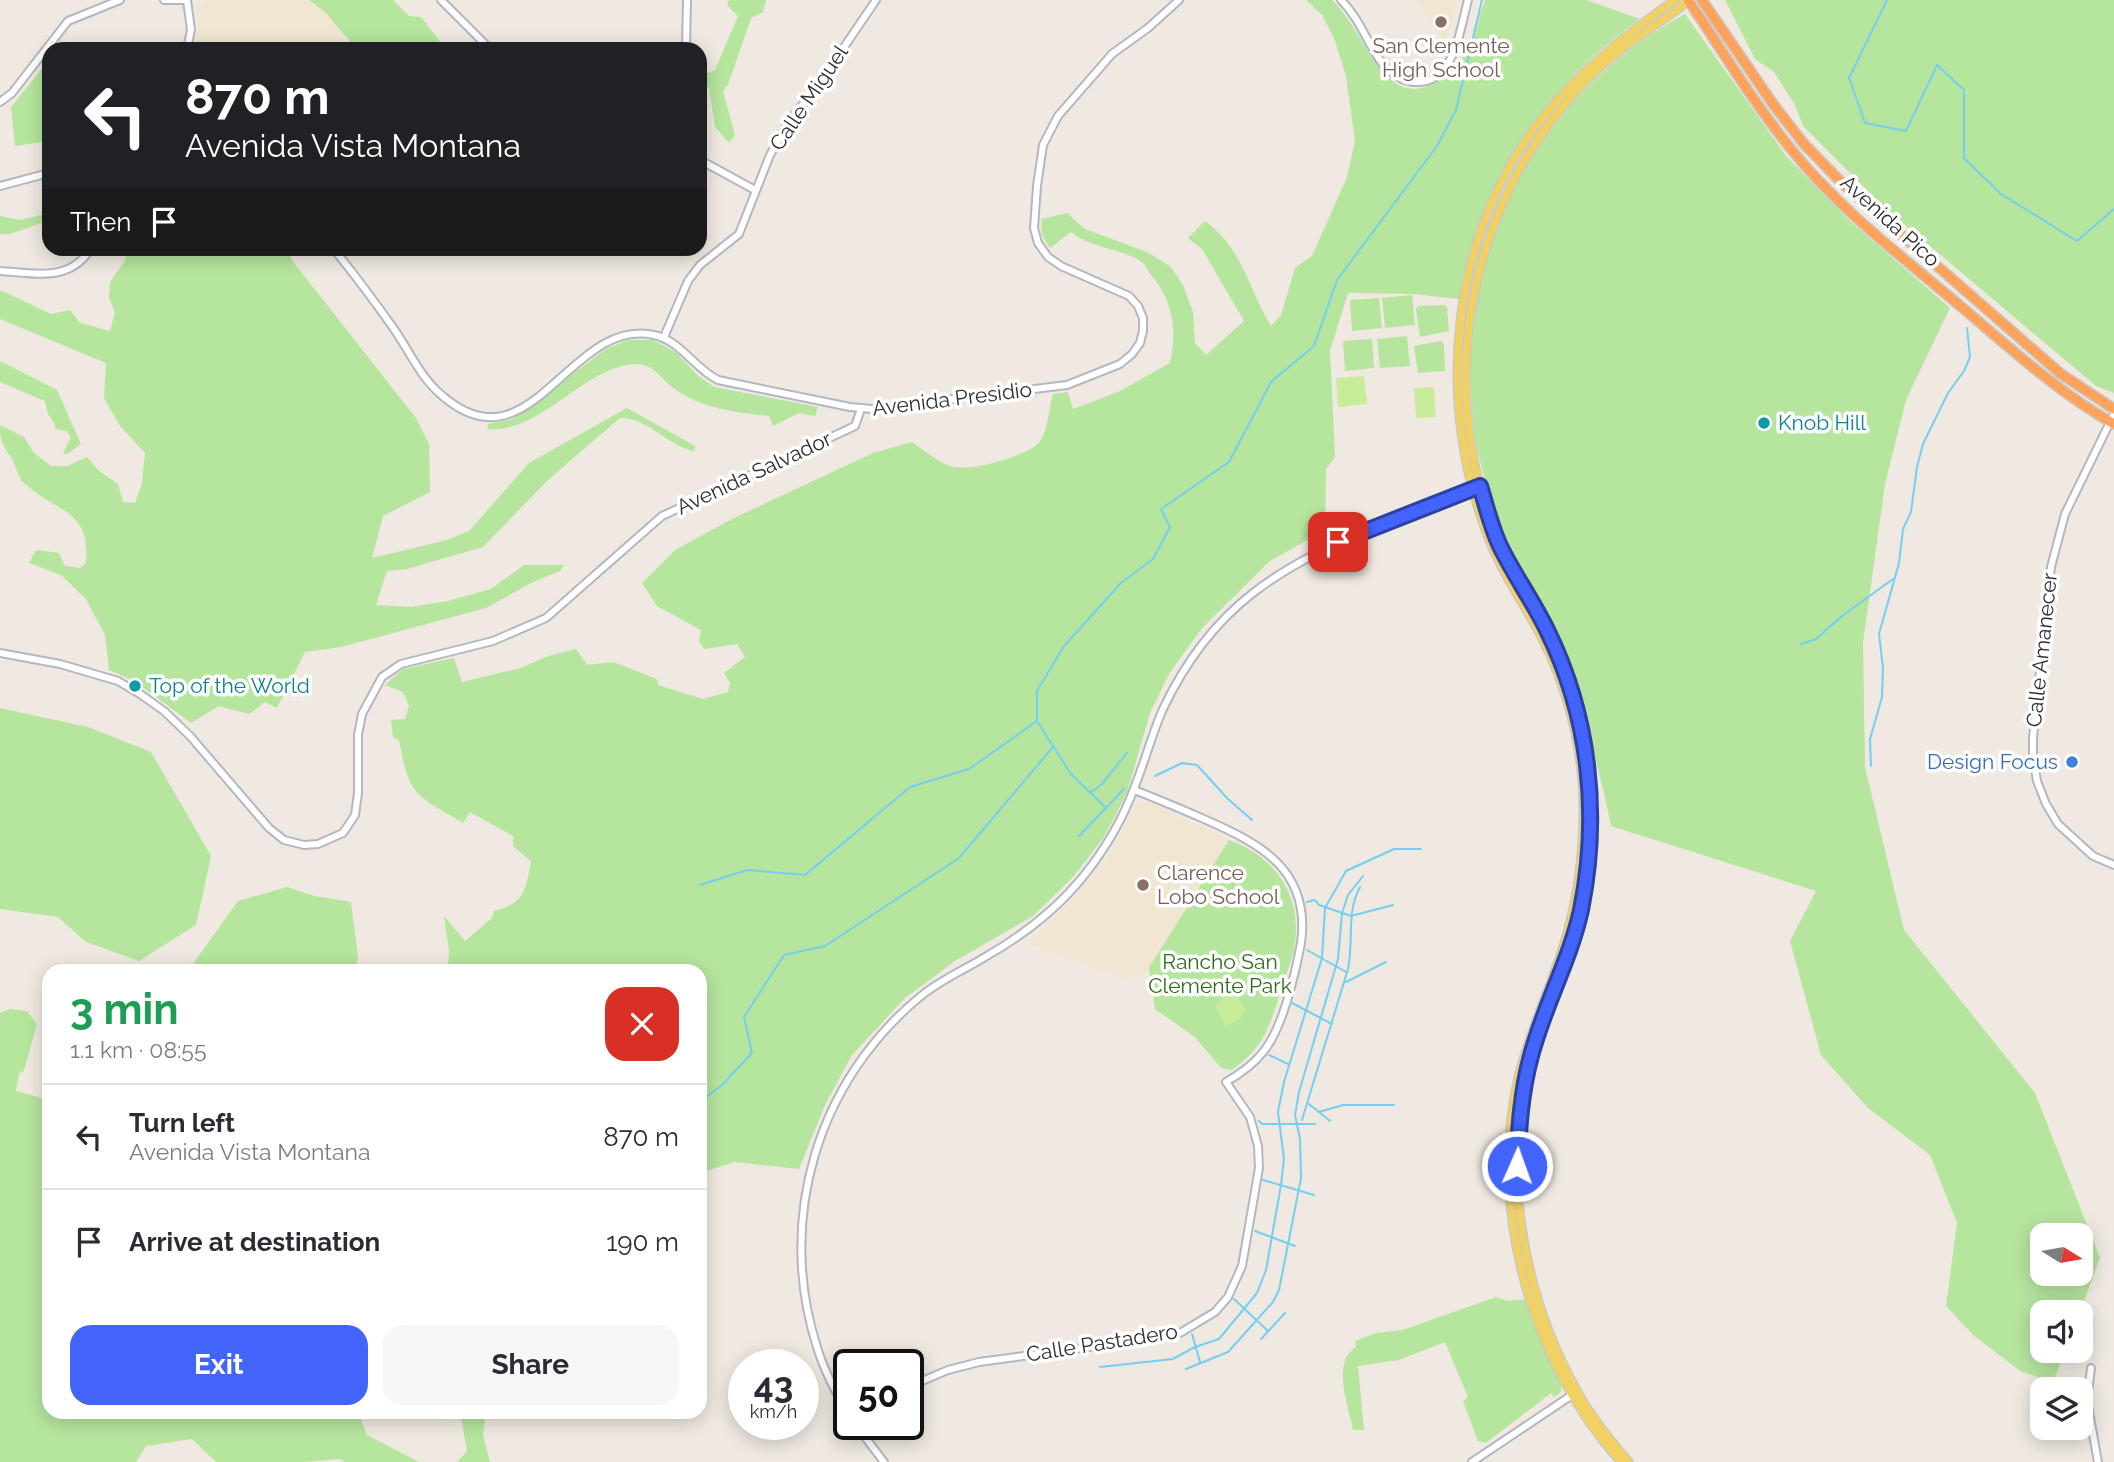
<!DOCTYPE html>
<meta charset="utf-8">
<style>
body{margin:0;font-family:Raleway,sans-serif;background:#f7f7f7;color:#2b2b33;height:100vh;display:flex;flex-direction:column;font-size:26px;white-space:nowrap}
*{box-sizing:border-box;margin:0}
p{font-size:23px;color:#7c7c81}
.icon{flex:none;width:38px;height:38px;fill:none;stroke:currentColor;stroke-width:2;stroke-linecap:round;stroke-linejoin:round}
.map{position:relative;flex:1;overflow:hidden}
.panel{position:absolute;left:42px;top:964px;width:665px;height:455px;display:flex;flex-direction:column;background:#fff;border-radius:21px;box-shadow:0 4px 18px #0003}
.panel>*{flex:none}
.banner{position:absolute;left:42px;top:42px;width:665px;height:214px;border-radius:21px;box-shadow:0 4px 18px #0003;background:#202124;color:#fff;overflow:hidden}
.needle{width:46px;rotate:101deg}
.buttons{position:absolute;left:2030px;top:1223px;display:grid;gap:14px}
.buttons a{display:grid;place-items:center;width:63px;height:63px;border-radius:14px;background:#fff;box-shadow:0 4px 18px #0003;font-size:35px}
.speed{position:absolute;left:728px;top:1349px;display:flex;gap:14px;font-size:35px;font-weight:700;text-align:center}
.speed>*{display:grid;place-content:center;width:91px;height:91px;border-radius:50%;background:#fff;box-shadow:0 4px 18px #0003;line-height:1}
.speed small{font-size:18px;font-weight:400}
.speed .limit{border:4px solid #111;border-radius:10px;background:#fff;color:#111}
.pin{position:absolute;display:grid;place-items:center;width:60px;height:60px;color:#fff;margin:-30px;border-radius:14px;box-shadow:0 4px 10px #0006}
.me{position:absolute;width:77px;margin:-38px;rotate:2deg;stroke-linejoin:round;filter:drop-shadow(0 0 5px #0008)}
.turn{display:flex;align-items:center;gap:24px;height:147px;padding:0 28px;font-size:32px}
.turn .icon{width:91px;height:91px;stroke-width:2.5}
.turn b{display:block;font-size:49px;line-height:60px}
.then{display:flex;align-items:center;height:66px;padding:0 28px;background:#0003;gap:14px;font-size:26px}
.round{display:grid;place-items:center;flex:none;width:74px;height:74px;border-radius:21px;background:#f7f7f7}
.headline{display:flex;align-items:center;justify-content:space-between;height:119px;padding:0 28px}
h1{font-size:42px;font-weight:700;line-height:52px;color:#1e9e55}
.cta{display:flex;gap:14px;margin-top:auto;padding:14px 28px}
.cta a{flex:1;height:80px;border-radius:21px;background:#4264fb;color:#fff;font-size:28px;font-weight:700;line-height:80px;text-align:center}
.cta a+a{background:#f7f7f7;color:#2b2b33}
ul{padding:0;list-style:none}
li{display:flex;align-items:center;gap:21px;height:105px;padding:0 28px;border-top:2px solid #e1e1e2}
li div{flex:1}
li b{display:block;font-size:26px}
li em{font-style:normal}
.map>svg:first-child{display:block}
.education{fill:#f0e6d1}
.green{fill:#b6e59e;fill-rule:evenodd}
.pitch{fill:#c9ec9a}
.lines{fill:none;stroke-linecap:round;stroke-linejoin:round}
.stream{stroke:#75cff0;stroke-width:2}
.minor-casing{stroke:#b4b7c1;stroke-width:10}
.major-casing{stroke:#c9c9c9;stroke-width:10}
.highway-casing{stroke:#c9c9c9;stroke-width:12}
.minor{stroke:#fff;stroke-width:6}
.major{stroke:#f2d163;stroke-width:7}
.highway{stroke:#ffa35c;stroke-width:9}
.route-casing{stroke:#2b41a3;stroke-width:18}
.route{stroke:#4264fb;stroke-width:12}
.education-dot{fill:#8d6e63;stroke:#fff;stroke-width:2.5}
.culture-dot{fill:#0f9aa8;stroke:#fff;stroke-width:2.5}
.shop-dot{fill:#3f7fe0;stroke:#fff;stroke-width:2.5}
.labels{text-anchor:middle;stroke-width:7;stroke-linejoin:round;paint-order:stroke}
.education-label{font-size:21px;fill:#785e54;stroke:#fff}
.street-label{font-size:21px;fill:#2e2e2e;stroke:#fff}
.culture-label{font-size:21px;fill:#0d838f;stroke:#fff;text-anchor:start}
.shop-label{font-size:21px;fill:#366cbe;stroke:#fff;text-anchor:end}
.park-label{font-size:21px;fill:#2c6e1b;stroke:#fff}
</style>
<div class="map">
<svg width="2114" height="1462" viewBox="0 0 2114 1462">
<rect width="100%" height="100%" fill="#efe9e1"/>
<!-- education -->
<g class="education">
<polygon points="207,0 306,0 323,12 354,49 194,49 198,24 195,6"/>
<polygon points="1416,0 1458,0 1445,44"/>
<polygon points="1146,801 1229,840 1149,968 1142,976 1130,979 1031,945 1030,941 1078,893 1106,860 1136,805"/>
</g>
<!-- green -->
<g class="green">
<polygon points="309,0 393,0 409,16 421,17 446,49 356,49 325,12"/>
<polygon points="729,0 766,0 763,12 751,18 728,85 723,91 735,135 729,143 715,127 709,88 701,83 700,76 715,70 738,16 727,5"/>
<path d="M1306 0H1332C1355 23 1364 50 1385 74 1410 102 1438 86 1457 63 1462 58 1468 52 1471 46 1477 32 1479 15 1485 0H1586L1640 19C1548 85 1476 184 1460 299L1413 294 1348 293 1330 351 1335 457 1326 469 1325 530 1270 561 1202 628 1169 674 1150 713 1127 793 1104 837 1073 877 1033 916 955 961 905 998 852 1055 825 1105 799 1169 735 1162 700 1173V971H448L449 950 444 916 465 941 492 918 494 911C525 903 526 890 531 861L513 846V836L470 812 463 823C414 793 410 798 399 740L393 737 391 720 405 719 409 706 403 692 385 685 403 669 454 658 462 682 521 668 548 656 576 649 587 665 613 662 657 679 658 685 703 699 728 692 730 683 724 673 745 657 737 644 704 649 699 641 701 630 657 606 642 583 675 550 736 517 873 453 912 442C925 451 938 463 954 467 971 471 1030 456 1040 441 1048 430 1049 408 1053 394L1068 392 1073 409 1118 392 1170 363C1177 330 1174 302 1151 275 1148 271 1146 265 1142 262 1121 248 1092 249 1071 232L1050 248 1042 235 1041 219 1067 213 1085 229 1149 253 1171 267 1183 285 1193 312 1195 343 1206 355 1244 321 1202 249 1188 238 1205 221C1243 249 1248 288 1271 326L1281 315 1295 268 1312 256 1347 177 1355 141 1346 76 1334 38 1322 15Z"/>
<polygon points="1725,0 2114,0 2114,393 2096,386 1885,208 1803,126 1795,105 1774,72 1755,59"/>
<path d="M1685 14 1786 156 1851 222 1950 308 1906 400 1885 484 1863 643 1865 767 1904 930 2035 1093 2100 1258 2080 1312H2042V1351H2065L2053 1382 2020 1371 1972 1334 1946 1306 1957 1223 1930 1155 1868 1108 1821 1055 1790 941 1816 891 1611 826C1599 765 1582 705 1559 648 1544 612 1521 579 1506 543 1494 515 1485 482 1478 452 1473 430 1472 406 1471 384 1466 230 1550 86 1685 14ZM2042 1236H2081V1274H2042Z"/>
<polygon points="48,61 49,141 15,146 11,107"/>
<polygon points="45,214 44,222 10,234 0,234 0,216 20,220"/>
<path d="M129 248 286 249 294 263 416 418 429 444 430 492 383 516 372 558 447 540 469 531 529 463 627 408 695 446 694 451C665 445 650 418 620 418L548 480 483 547 407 569 387 571 376 605 411 607 448 601 491 589 524 565H564L560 571 533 582 486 608 341 647 305 652 277 708 265 702 249 714 219 706 191 723 136 682 109 670 105 635 86 599 61 575 29 563 36 550 59 553 65 566 80 568 86 563C91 509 57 513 24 483 18 477 16 467 12 459 3 444 0 444 0 425L24 437 34 453 51 466H68L87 457 98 470 118 484 123 502 135 503 142 483 145 453 120 426 104 398 106 363 0 319V290L51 314 70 310 80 323 110 331 115 312 109 298 110 282 124 262Z"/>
<polygon points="1412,295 1415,325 1385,328 1382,298"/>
<polygon points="1379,298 1382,328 1352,331 1350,300"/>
<polygon points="1444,305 1447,307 1449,331 1420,337 1416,309 1418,306"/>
<polygon points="1407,336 1410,366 1380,368 1377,339"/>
<polygon points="1372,339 1374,368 1345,371 1343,341"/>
<path d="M628 340H653L677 353 696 374 714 387 818 407 815 416 799 413 773 426 769 416C734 412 701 409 672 387 662 379 653 364 637 364 586 364 542 434 487 429L488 424 513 419 606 349Z"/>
<polygon points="1441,341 1444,344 1445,371 1418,373 1414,346"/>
<polygon points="0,361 57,390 81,444 67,454 63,453 71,437 66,431 55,429 55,424 48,414 45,401 0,382"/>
<polygon points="0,708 88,727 151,752 211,856 196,925 139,961 86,942 58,917 0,909"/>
<path d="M1229 840C1276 857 1304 897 1294 949 1292 961 1286 973 1283 985 1270 1023 1267 1045 1232 1070L1221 1068 1195 1037 1155 1009 1149 968Z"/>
<polygon points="287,887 314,896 351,902 358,957 356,971 188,971 238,901"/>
<polygon points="10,1009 27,1011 37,1024 24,1071 19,1073 16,1091 49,1100 49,1412 358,1412 367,1435 419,1462 345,1462 340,1459 304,1462 216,1462 192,1439 146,1446 136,1462 0,1462 0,1013"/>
<path d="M1496 1297 1508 1301 1525 1299 1561 1383V1392L1554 1397 1551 1393 1486 1443 1478 1441 1463 1401 1468 1397 1445 1342 1399 1360 1358 1366 1364 1430H1353C1350 1410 1330 1362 1356 1347L1355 1341 1376 1333 1403 1330Z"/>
<polygon points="460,1412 486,1412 483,1435 490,1462 457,1462 467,1451"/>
</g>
<!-- pitch -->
<g class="pitch">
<polygon points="1364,376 1367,404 1338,407 1336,378"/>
<polygon points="1434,387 1436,417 1416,418 1414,388"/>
<polygon points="1235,992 1246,1010 1239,1020 1226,1026 1216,1007 1223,997"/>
</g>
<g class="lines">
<!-- stream -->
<g class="stream">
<polyline points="1887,0 1849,78 1865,123 1906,131 1937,65 1964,90 1964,158 2001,194 2077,241 2114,209"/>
<polyline points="1801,644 1816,639 1842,616 1893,579"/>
<polyline points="1871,766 1870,739 1882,697 1883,668 1879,634 1899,563 1903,529 1911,512 1917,467 1923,444 1948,393 1964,371 1970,357 1967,328"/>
<polyline points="1155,776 1182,763 1197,765 1228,799 1252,820"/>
<polyline points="1090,793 1102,784 1127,753"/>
<polyline points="1105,807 1071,774 1037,721 1037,691 1064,646 1121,583 1153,559 1170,527 1161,509 1229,462 1271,382 1314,346 1337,280 1437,146 1456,110 1482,0"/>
<polyline points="1079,836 1124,789"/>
<polyline points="700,885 747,870 805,875 910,787 969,769 1037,721"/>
<polyline points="1307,902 1315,900 1319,905 1351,916 1393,905"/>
<polyline points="1307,950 1346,972"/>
<polyline points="1346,982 1386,962"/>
<polyline points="1292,1003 1332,1024"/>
<polyline points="1269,1055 1288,1064"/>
<polyline points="700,1102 722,1085 752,1053 744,1017 784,955 825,946 959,858 1053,747"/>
<polyline points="1309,1104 1330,1121"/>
<polyline points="1319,1112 1343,1105 1394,1105"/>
<path d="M1302 1120 1348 969C1354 940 1346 913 1360 887"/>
<polyline points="1259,1121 1262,1124 1315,1124"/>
<polyline points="1263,1180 1314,1195"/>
<polyline points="1255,1231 1295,1246"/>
<polyline points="1234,1299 1268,1331"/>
<polyline points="1192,1334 1200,1362"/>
<polyline points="1261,1339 1285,1313"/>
<polyline points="1100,1367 1173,1359 1195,1347 1219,1339 1257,1293 1266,1270 1281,1185 1284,1159 1278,1112 1284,1082 1322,958 1325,908 1346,871 1394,849 1421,849"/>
<polyline points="1186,1369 1228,1352 1273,1302 1279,1290 1301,1178 1300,1139 1295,1115 1299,1092 1338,959 1342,913 1348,895 1363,876"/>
</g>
<defs>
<g id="minor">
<polyline points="164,0 185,0"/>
<polyline points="441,0 490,49"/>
<path d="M1341 0C1360 19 1367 43 1382 63 1390 73 1402 81 1414 82 1455 85 1460 29 1468 0"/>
<polyline points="187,49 191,30 187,0"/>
<polyline points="686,49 687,0"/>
<polyline points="0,102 12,93 68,21 120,0"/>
<polyline points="700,160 755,190"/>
<polyline points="0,186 49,173"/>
<path d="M333 248C354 274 375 302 394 329 408 349 419 374 437 391 530 479 568 316 654 335 681 341 694 368 718 380L850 407 872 409 1067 385 1120 364 1132 354 1140 343 1143 331V318L1138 306 1129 296 1061 266 1048 257 1038 243 1034 228 1037 186 1043 145 1058 116 1112 54 1148 28 1179 0"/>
<path d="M0 271C34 273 70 283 91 248"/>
<polyline points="664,337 688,281 700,265 739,234 770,155 790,120 817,87 876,0"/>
<polyline points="2114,414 2065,514 2051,567 2033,738 2033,757 2037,781 2046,804 2058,824 2093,856 2114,865"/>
<polyline points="0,653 60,664 118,681 140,694 164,711 190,736 269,828 284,840 304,845 318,844 343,833 355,815 358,793 358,735 362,714 382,677 401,664 493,641 546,618 662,516 855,426 861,409"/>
<polyline points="2091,1368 2087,1401 2098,1462"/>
<path d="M908 1387 948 1370 979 1362 1163 1337 1180 1333 1215 1312 1228 1297 1242 1266 1259 1168 1258 1146 1250 1117 1226 1082C1240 1074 1254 1064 1264 1051 1283 1027 1295 974 1301 943 1311 870 1261 844 1204 819 1181 809 1158 799 1134 790"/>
<path d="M849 1416C837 1394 824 1371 817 1347 776 1220 817 1081 921 996 940 980 964 970 985 957 1022 936 1055 911 1082 878 1104 851 1123 819 1135 786 1145 761 1152 734 1163 709 1212 605 1280 566 1382 524 1413 511 1444 498 1475 487"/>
<polyline points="855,1424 884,1462"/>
<polyline points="1472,1462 1575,1393"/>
</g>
<g id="major">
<path d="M1621 1462C1532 1364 1488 1210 1518 1079 1530 1029 1553 983 1567 934 1580 888 1585 838 1583 790 1580 738 1565 682 1541 636 1525 605 1504 577 1491 544 1433 404 1449 229 1548 111 1585 67 1629 32 1675 0"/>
<path d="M1629 1462C1610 1440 1591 1417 1577 1391 1521 1291 1499 1161 1533 1050 1545 1012 1562 975 1573 937 1588 889 1593 837 1590 787 1587 734 1570 672 1545 626 1530 598 1510 571 1498 541 1435 387 1466 208 1580 87 1609 55 1645 32 1680 8L1687 0"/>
</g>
<g id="highway">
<path d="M1688 0C1722 50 1753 102 1791 149 1838 208 1901 256 1958 304 2008 346 2057 392 2114 424"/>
<polyline points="1702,0 1773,104 1804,144 1842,183 2061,374 2114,409"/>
</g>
</defs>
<!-- minor casing -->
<use href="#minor" class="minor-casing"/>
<!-- major casing -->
<use href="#major" class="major-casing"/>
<!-- highway casing -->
<use href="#highway" class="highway-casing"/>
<!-- minor -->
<use href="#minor" class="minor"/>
<!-- major -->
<use href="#major" class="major"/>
<!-- highway -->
<use href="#highway" class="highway"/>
</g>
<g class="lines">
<defs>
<path id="route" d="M1338 542 1480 486C1486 505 1491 527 1500 546 1514 575 1533 601 1547 630 1590 717 1600 815 1581 910 1570 960 1544 1006 1531 1056 1521 1092 1519 1129 1517 1166"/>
</defs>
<!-- route casing -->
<use href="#route" class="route-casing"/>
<!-- route -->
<use href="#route" class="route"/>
</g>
<!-- markers -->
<g class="education-dot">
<circle cx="1441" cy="22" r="7"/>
<circle cx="1143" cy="885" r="7"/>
</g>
<g class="culture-dot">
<circle cx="1764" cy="423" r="7"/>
<circle cx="135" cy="686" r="7"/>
</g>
<circle class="shop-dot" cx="2072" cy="762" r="7"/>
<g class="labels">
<!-- education labels -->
<g class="education-label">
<text x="1441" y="53">San Clemente<tspan x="1441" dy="24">High School</tspan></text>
<text x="1157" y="880" text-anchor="start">Clarence<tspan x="1157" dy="24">Lobo School</tspan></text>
</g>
<!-- street labels -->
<g class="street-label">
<text transform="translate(809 98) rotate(-56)" y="7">Calle Miguel</text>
<text transform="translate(1890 221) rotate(42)" y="7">Avenida Pico</text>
<text transform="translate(952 399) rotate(-7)" y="7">Avenida Presidio</text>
<text transform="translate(754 473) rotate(-25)" y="7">Avenida Salvador</text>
<text transform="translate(2042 650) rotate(-84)" y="7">Calle Amanecer</text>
<text transform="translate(1102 1343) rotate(-9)" y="7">Calle Pastadero</text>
</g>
<!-- culture labels -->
<g class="culture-label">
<text x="1778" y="430">Knob Hill</text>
<text x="149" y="693">Top of the World</text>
</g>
<!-- shop labels -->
<g class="shop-label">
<text x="2058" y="769">Design Focus</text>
</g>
<!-- park labels -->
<g class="park-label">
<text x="1220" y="969">Rancho San<tspan x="1220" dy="24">Clemente Park</tspan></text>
</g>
</g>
</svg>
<div class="buttons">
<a><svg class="needle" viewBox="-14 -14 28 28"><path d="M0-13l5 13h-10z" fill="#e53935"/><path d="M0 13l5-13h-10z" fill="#7c7c81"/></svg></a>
<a><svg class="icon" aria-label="sound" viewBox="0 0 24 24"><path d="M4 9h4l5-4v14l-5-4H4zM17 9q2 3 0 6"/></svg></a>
<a><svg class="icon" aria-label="layers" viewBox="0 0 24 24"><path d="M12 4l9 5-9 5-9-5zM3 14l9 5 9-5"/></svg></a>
</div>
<div class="speed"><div>43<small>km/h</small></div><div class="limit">50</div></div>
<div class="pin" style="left:1338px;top:542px;background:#d93025"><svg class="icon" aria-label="arrive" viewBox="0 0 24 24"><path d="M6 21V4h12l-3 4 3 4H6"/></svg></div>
<svg class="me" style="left:1517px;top:1166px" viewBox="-20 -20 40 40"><circle r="17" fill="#4264fb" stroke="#fff" stroke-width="3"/><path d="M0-11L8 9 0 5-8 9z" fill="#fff"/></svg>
<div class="banner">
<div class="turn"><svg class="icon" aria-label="left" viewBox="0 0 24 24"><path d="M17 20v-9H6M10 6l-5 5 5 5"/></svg><div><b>870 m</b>Avenida Vista Montana</div></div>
<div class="then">Then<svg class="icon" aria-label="arrive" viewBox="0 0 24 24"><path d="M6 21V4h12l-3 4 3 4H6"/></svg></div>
</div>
<section class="panel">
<div class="headline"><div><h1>3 min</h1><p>1.1 km · 08:55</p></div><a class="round" style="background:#d93025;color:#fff"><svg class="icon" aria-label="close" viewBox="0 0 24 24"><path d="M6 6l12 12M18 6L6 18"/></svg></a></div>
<ul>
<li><svg class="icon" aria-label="left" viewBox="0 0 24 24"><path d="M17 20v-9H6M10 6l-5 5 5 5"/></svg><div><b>Turn left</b><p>Avenida Vista Montana</p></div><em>870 m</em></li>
<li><svg class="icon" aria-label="arrive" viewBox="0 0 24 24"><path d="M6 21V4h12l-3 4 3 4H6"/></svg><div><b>Arrive at destination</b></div><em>190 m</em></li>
</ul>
<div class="cta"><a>Exit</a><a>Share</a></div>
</section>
</div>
